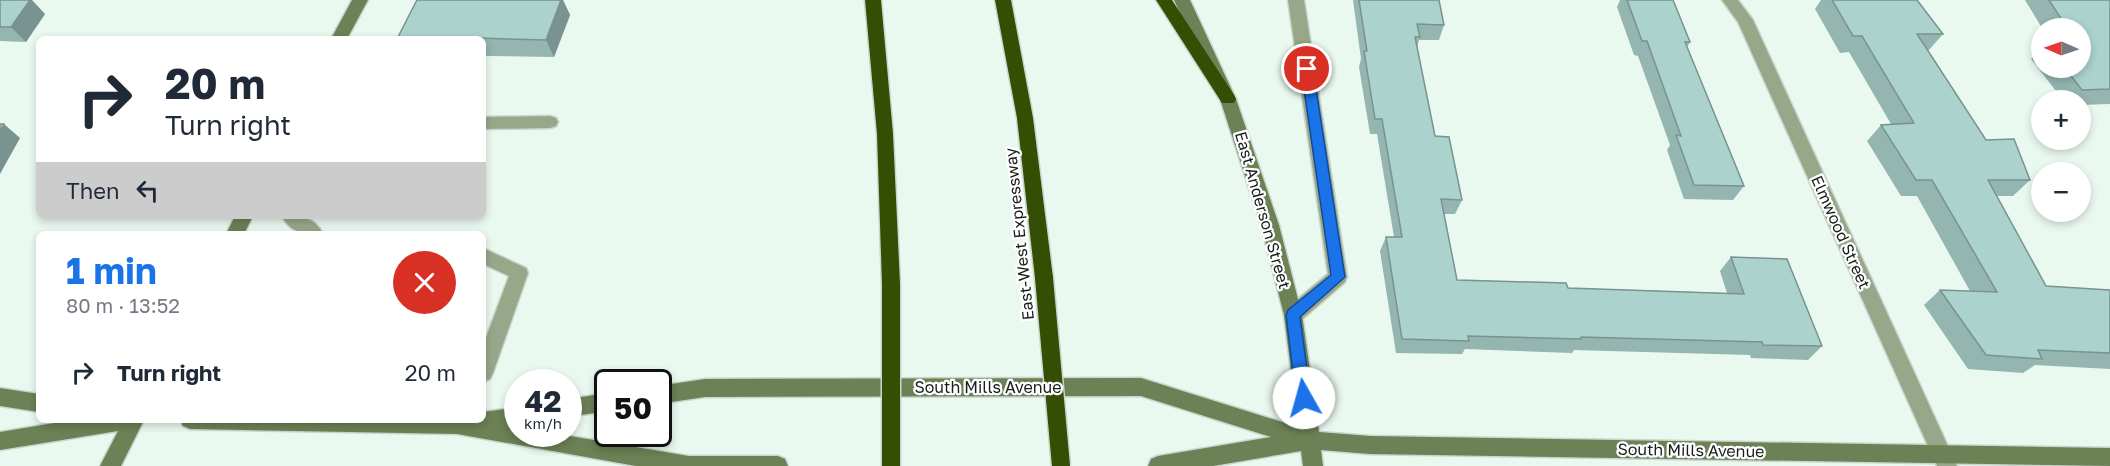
<!DOCTYPE html>
<meta charset="utf-8">
<style>
body{margin:0;font-family:"Golos Text",sans-serif;background:#f2f2f3;color:#1f2937;height:100vh;display:flex;flex-direction:column;font-size:22px;white-space:nowrap}
*{box-sizing:border-box;margin:0}
p{font-size:20px;color:#747a83}
.icon{flex:none;width:33px;height:33px;fill:none;stroke:currentColor;stroke-width:2;stroke-linecap:round;stroke-linejoin:round}
.map{position:relative;flex:1;overflow:hidden}
.details{position:absolute;left:36px;top:231px;width:450px;height:192px;display:flex;flex-direction:column;background:#fff;border-radius:9px;box-shadow:0 3px 9px #0003}
.details>*{flex:none}
.guide{position:absolute;left:36px;top:36px;width:450px;height:183px;border-radius:9px;box-shadow:0 3px 9px #0003;background:#fff;color:#1f2937;overflow:hidden}
.needle{width:39px;rotate:272deg}
.controls{position:absolute;left:2031px;top:18px;display:grid;gap:12px}
.controls a{display:grid;place-items:center;width:60px;height:60px;border-radius:50%;background:#fff;box-shadow:0 3px 9px #0003;font-size:30px}
.speed{position:absolute;left:504px;top:369px;display:flex;gap:12px;font-size:30px;font-weight:700;text-align:center}
.speed>*{display:grid;place-content:center;width:78px;height:78px;border-radius:50%;background:#fff;box-shadow:0 3px 9px #0003;line-height:1}
.speed small{font-size:15px;font-weight:400}
.speed .limit{border:3px solid #111;border-radius:9px;background:#fff;color:#111}
.pin{position:absolute;display:grid;place-items:center;width:51px;height:51px;color:#fff;margin:-26px;border:3px solid #fff;border-radius:50%;box-shadow:0 2px 6px #0007}
.me{position:absolute;width:66px;margin:-33px;rotate:353deg;stroke-linejoin:round;filter:drop-shadow(0 0 4px #0008)}
.turn{display:flex;align-items:center;gap:21px;height:126px;padding:0 30px;font-size:27px}
.turn .icon{width:78px;height:78px;stroke-width:2.5}
.turn b{display:block;font-size:42px;line-height:51px}
.then{display:flex;align-items:center;height:57px;padding:0 30px;background:#0003;gap:12px;font-size:22px}
.round{display:grid;place-items:center;flex:none;width:63px;height:63px;border-radius:32px;background:#f2f2f3}
.head{display:flex;align-items:center;justify-content:space-between;height:102px;padding:0 30px}
h1{font-size:36px;font-weight:700;line-height:45px;color:#1a73e8}
ul{padding:0;list-style:none}
li{display:flex;align-items:center;gap:18px;height:78px;padding:0 30px}
li div{flex:1}
li b{display:block;font-size:22px}
li em{font-style:normal}
.map>svg:first-child{display:block}
.lines{fill:none;stroke-linecap:round;stroke-linejoin:round}
.lane-casing{stroke:#c9d6ce;stroke-width:3}
.street-casing{stroke:#c9d6ce;stroke-width:3}
.secondary-casing{stroke:#c9d6ce;stroke-width:3}
.highway-casing{stroke:#c9d6ce;stroke-width:3}
.lane{fill:#98a789;fill-rule:evenodd}
.street{fill:#98a789;fill-rule:evenodd}
.secondary{fill:#6c8155;fill-rule:evenodd}
.highway{fill:#344e03;fill-rule:evenodd}
.highway-bridge-casing{stroke:#c9d6ce;stroke-width:21;stroke-linecap:butt}
.highway-bridge{stroke:#344e03;stroke-width:18}
.wall{fill:#94b5b0}
.shaded-wall{fill:#789390}
.building{fill:#acd2cd;stroke:#789390;stroke-width:1.5}
.route{fill:#1a73e8;stroke:#114b97;stroke-width:1.5}
.labels{text-anchor:middle;stroke-width:4.5;stroke-linejoin:round;paint-order:stroke}
.street-label{font-size:16px;fill:#191e1b;stroke:#fff}
</style>
<div class="map">
<svg width="2110" height="466" viewBox="0 0 2110 466">
<rect width="100%" height="100%" fill="#eaf9f0"/>
<g class="lines">
<defs>
<g id="lane">
<polygon points="550,116 556,118 558,122 556,126 550,128 483,129 483,117"/>
<path d="M282 216C300 216 314 216 323 234 305 234 291 234 282 216Z"/>
<polygon points="483,248 526,268 528,273 493,373 490,379 483,382 483,346 509,276 483,264"/>
</g>
<g id="street">
<polygon points="1288,0 1304,0 1347,277 1345,282 1300,321 1293,323 1286,321 1284,315 1286,309 1328,274"/>
<polygon points="1722,0 1738,0 1753,20 1957,466 1937,466 1738,22"/>
</g>
<g id="secondary">
<polygon points="352,0 368,0 347,39 331,39"/>
<polygon points="1174,0 1190,0 1236,99 1279,225 1302,315 1319,432 1370,436 2110,448 2110,466 1370,454 1321,450 1323,466 1303,466 1301,451 1213,466 1148,466 1151,459 1158,456 1271,437 1141,396 705,397 658,404 658,386 705,379 1141,378 1298,427 1284,315 1261,225 1220,99"/>
<polygon points="235,216 253,216 244,234 226,234"/>
<polygon points="0,388 39,394 39,412 0,406"/>
<polygon points="608,393 608,411 568,417 568,399"/>
<polygon points="518,407 518,425 513,426 518,426 518,434 558,434 689,456 778,456 785,459 788,466 636,466 457,434 190,429 183,426 180,420 483,420 483,412"/>
<polygon points="72,420 144,420 121,466 100,466 118,431 0,450 0,432"/>
</g>
<g id="highway">
<polygon points="865,0 881,0 893,134 900,284 898,289 891,292 884,289 882,284 877,134"/>
<polygon points="995,0 1011,0 1033,118 1053,278 1051,283 1044,286 1037,283 1035,278 1017,118"/>
<polygon points="1156,0 1172,0 1234,95 1236,99 1234,103 1222,103"/>
</g>
</defs>
<!-- lane casing -->
<use href="#lane" class="lane-casing"/>
<!-- street casing -->
<use href="#street" class="street-casing"/>
<!-- secondary casing -->
<use href="#secondary" class="secondary-casing"/>
<!-- highway casing -->
<use href="#highway" class="highway-casing"/>
<!-- lane -->
<use href="#lane" class="lane"/>
<!-- street -->
<use href="#street" class="street"/>
<!-- secondary -->
<use href="#secondary" class="secondary"/>
<!-- highway -->
<use href="#highway" class="highway"/>
<defs>
<g id="highway-bridge">
<polyline points="1044,278 1061,466"/>
<polyline points="891,284 891,466"/>
</g>
</defs>
<!-- highway-bridge casing -->
<use href="#highway-bridge" class="highway-bridge-casing"/>
<!-- highway-bridge -->
<use href="#highway-bridge" class="highway-bridge"/>
</g>
<!-- wall -->
<g class="wall">
<polygon points="0,0 45,14 26,42 0,41"/>
<polygon points="417,0 563,0 570,15 554,57 486,56 483,64 483,39 397,39"/>
<polygon points="1353,0 1439,0 1444,25 1439,40 1419,40 1417,47 1435,136 1462,200 1455,214 1444,214 1457,280 1568,288 1727,293 1720,271 1731,257 1822,346 1808,360 1751,358 1750,355 1574,350 1572,353 1465,349 1462,354 1396,353 1380,251 1386,237 1394,237 1377,134 1370,134 1359,67 1361,59"/>
<polygon points="1620,0 1673,0 1690,42 1687,47 1744,186 1733,200 1684,199 1667,150 1670,145 1638,56 1634,55 1617,7"/>
<polygon points="1821,0 1917,0 1943,34 1929,50 1928,50 1986,140 2030,180 2013,196 1997,196 2046,286 2110,290 2110,369 2035,365 2023,373 1968,369 1924,305 1940,290 1970,291 1917,196 1901,196 1867,141 1881,125 1891,124 1849,52 1840,53 1815,9"/>
<polygon points="2025,0 2110,0 2110,104 2080,105 2080,100 2063,100 2031,59 2042,49 2042,68 2080,68 2080,28 2042,28"/>
</g>
<!-- shaded-wall -->
<g class="shaded-wall">
<polygon points="30,0 32,0 45,14 26,42 11,27"/>
<polygon points="561,0 563,0 570,15 554,57 546,40"/>
<polygon points="483,50 486,56 483,64"/>
<polygon points="4,124 20,138 0,174 0,131"/>
</g>
<!-- building -->
<g class="building">
<polygon points="0,0 30,0 11,27 0,27"/>
<polygon points="417,0 561,0 546,40 476,38 397,39"/>
<polygon points="1359,0 1439,0 1444,25 1417,24 1420,37 1415,37 1435,136 1449,137 1462,200 1441,199 1457,280 1566,283 1568,288 1744,294 1731,257 1787,259 1822,346 1763,345 1762,342 1581,337 1581,339 1468,336 1469,341 1402,339 1386,237 1402,237 1382,119 1375,119 1364,51 1367,51"/>
<polygon points="1627,0 1673,0 1690,42 1685,42 1744,186 1694,185 1676,135 1681,136 1647,41 1642,41"/>
<polygon points="1832,0 1917,0 1943,34 1917,34 1986,140 2014,139 2030,180 1988,180 2046,286 2110,290 2110,353 2038,350 2042,359 1986,355 1940,290 1997,292 1932,180 1916,180 1881,125 1914,123 1862,36 1853,36"/>
<polygon points="2049,0 2110,0 2110,89 2082,90 2065,68 2080,68 2080,28 2067,28"/>
<polygon points="0,124 4,124 0,131"/>
</g>
<!-- route -->
<polygon class="route" points="1307,65 1313,69 1345,277 1300,317 1311,398 1309,403 1304,405 1298,403 1296,398 1286,315 1288,310 1331,275 1301,69"/>
<g class="labels">
<!-- street labels -->
<g class="street-label">
<text transform="translate(1263 210) rotate(74)" y="6">East Anderson Street</text>
<text transform="translate(1841 232) rotate(66)" y="6">Elmwood Street</text>
<text transform="translate(1019 234) rotate(-96)" y="6">East-West Expressway</text>
<text x="988" y="393">South Mills Avenue</text>
<text transform="translate(1691 450) rotate(1)" y="6">South Mills Avenue</text>
</g>
</g>
</svg>
<div class="controls">
<a><svg class="needle" viewBox="-14 -14 28 28"><path d="M0-13l5 13h-10z" fill="#e53935"/><path d="M0 13l5-13h-10z" fill="#747a83"/></svg></a>
<a>+</a>
<a>−</a>
</div>
<div class="speed"><div>42<small>km/h</small></div><div class="limit">50</div></div>
<div class="pin" style="left:1307px;top:69px;background:#d93025"><svg class="icon" aria-label="arrive" viewBox="0 0 24 24"><path d="M6 21V4h12l-3 4 3 4H6"/></svg></div>
<svg class="me" style="left:1304px;top:398px" viewBox="-20 -20 40 40"><circle r="19" fill="#fff"/><path d="M0-13L10 11 0 6-10 11z" fill="#1a73e8"/></svg>
<div class="guide">
<div class="turn"><svg class="icon" aria-label="right" viewBox="0 0 24 24"><path d="M7 20v-9h11M14 6l5 5-5 5"/></svg><div><b>20 m</b>Turn right</div></div>
<div class="then">Then<svg class="icon" aria-label="left" viewBox="0 0 24 24"><path d="M17 20v-9H6M10 6l-5 5 5 5"/></svg></div>
</div>
<section class="details">
<div class="head"><div><h1>1 min</h1><p>80 m · 13:52</p></div><a class="round" style="background:#d93025;color:#fff"><svg class="icon" aria-label="close" viewBox="0 0 24 24"><path d="M6 6l12 12M18 6L6 18"/></svg></a></div>
<ul>
<li><svg class="icon" aria-label="right" viewBox="0 0 24 24"><path d="M7 20v-9h11M14 6l5 5-5 5"/></svg><div><b>Turn right</b></div><em>20 m</em></li>
</ul>
</section>
</div>
